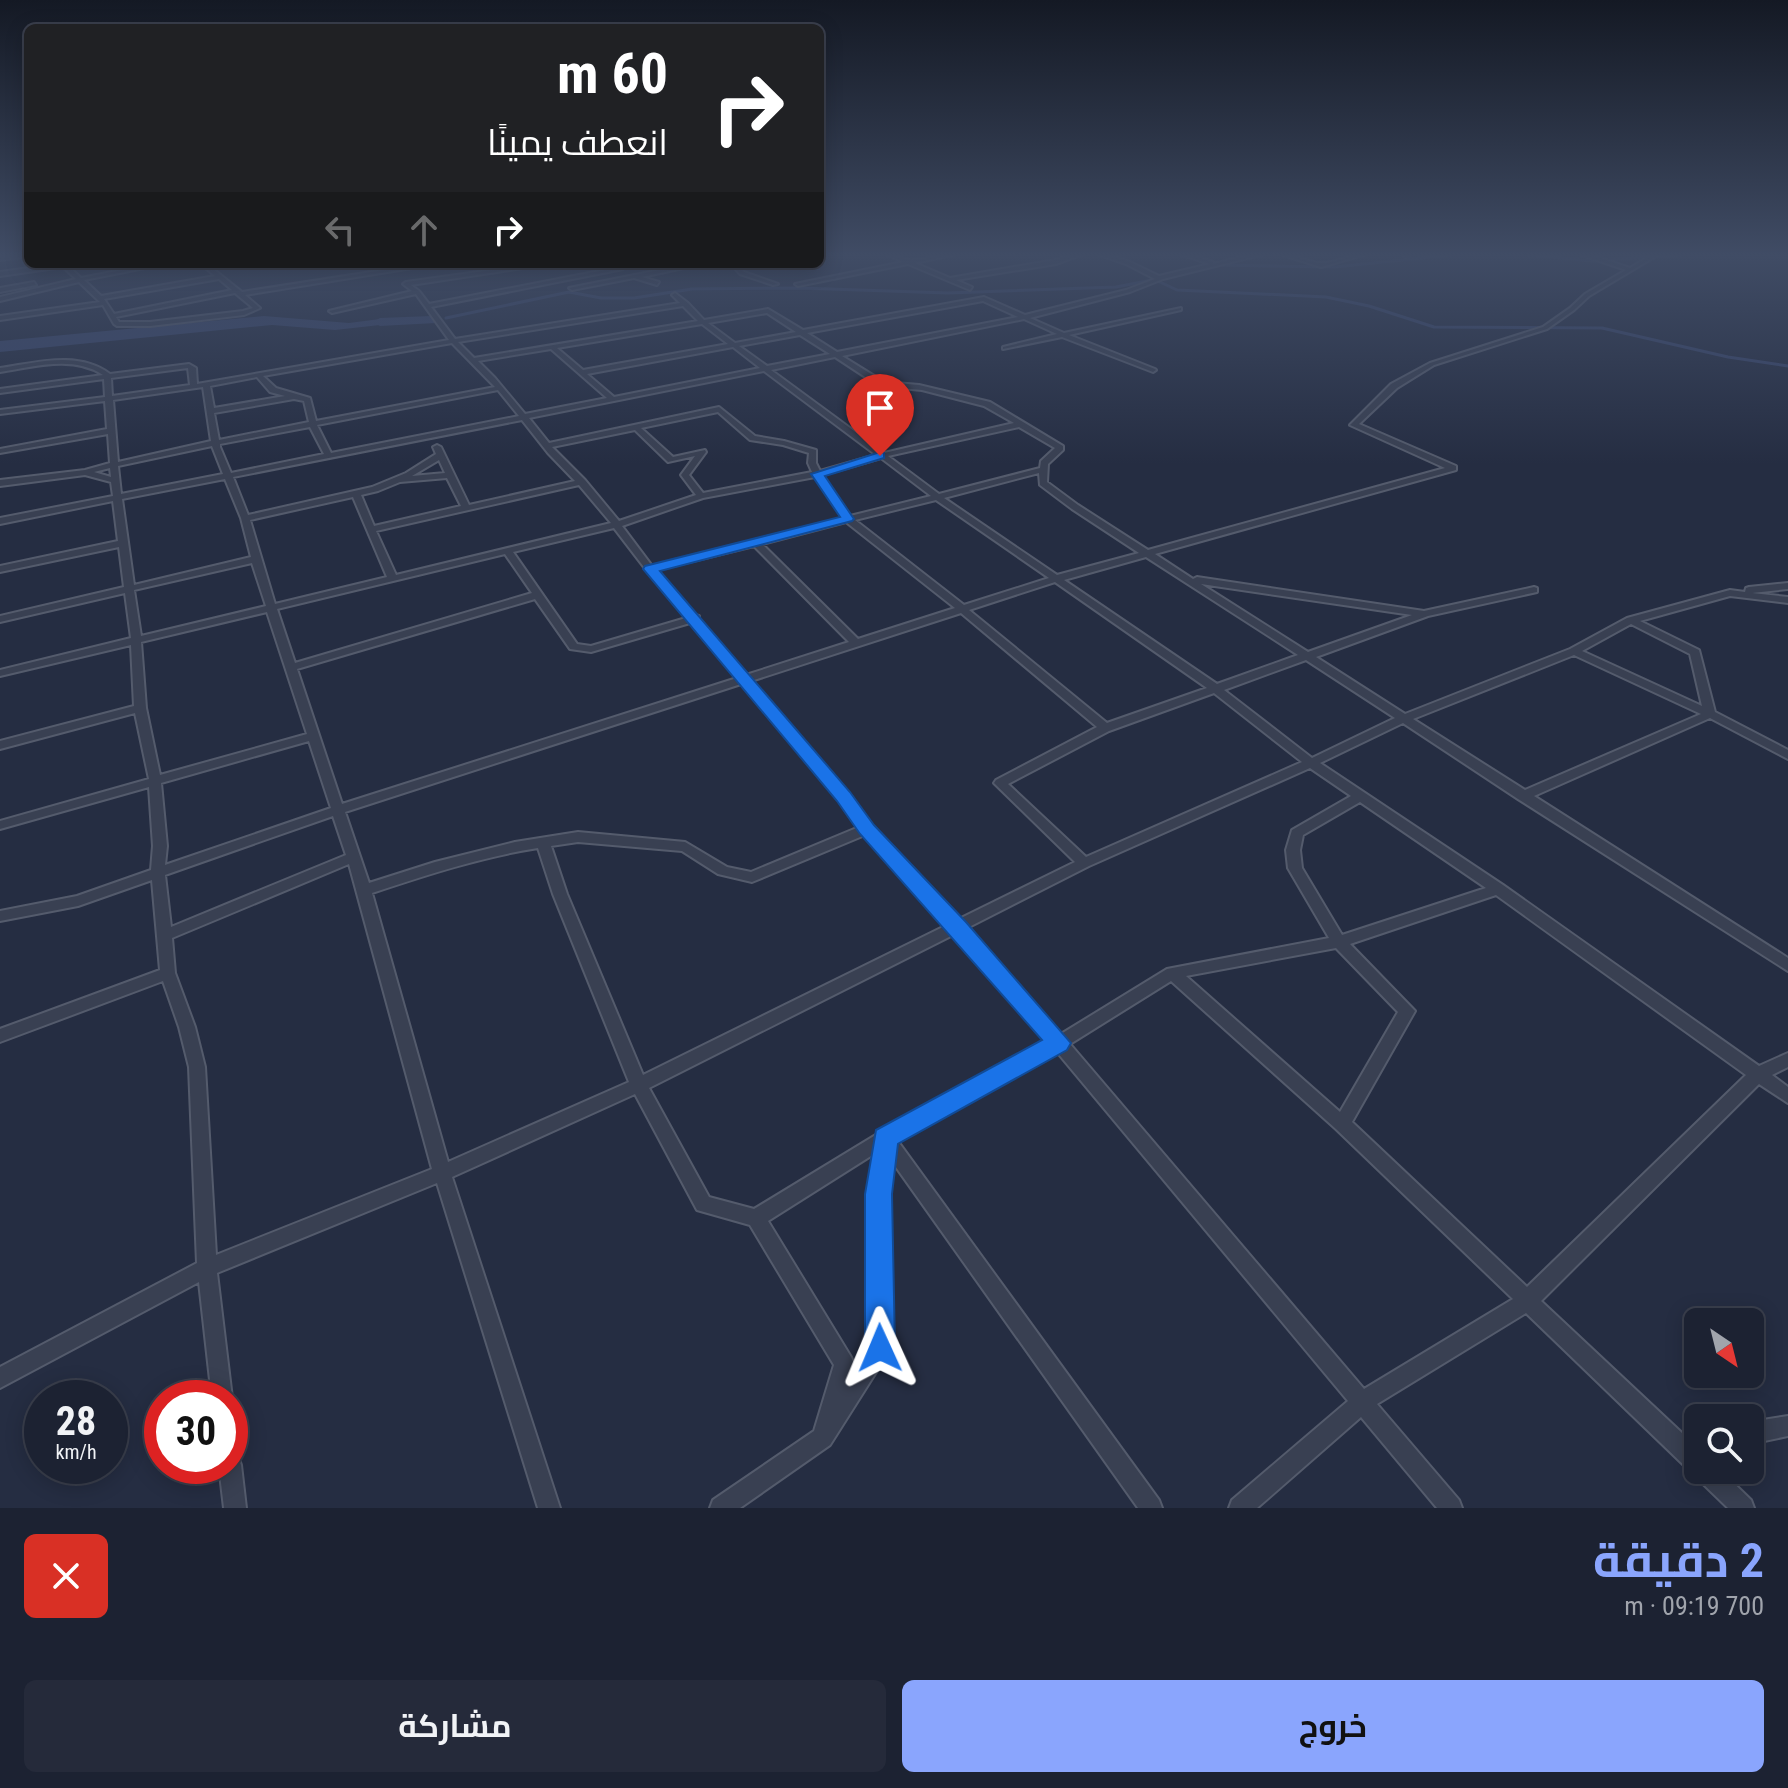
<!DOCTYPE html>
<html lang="ar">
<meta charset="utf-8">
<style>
body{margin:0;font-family:"Roboto Condensed",Cairo,sans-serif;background:#252a3a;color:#f1f3f6;direction:rtl;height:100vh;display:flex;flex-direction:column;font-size:30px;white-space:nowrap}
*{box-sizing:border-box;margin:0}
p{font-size:26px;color:#a0a4ac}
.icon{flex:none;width:44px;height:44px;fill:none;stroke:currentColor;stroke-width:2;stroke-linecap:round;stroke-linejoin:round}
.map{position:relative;height:1508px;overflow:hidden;direction:ltr}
.drawer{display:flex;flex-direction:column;background:#1c2232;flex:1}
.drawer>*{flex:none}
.hud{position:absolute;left:24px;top:24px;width:800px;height:244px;border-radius:12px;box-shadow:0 4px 20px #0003,0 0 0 2px #3a3f4d;direction:rtl;background:#202124;color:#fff;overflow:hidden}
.needle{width:52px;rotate:145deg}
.buttons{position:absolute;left:1684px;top:1308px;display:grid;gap:16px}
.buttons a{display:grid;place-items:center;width:80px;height:80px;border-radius:12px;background:#1c2232;box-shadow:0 4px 20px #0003,0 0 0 2px #3a3f4d;font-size:40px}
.speed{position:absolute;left:24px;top:1380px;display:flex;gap:16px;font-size:40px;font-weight:700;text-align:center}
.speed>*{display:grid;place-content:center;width:104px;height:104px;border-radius:50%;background:#1c2232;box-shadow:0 4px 20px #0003,0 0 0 2px #3a3f4d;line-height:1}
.speed small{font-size:20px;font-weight:400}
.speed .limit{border:12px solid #d22;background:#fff;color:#111}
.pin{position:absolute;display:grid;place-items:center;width:68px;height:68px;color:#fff;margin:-82px -34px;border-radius:50% 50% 50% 0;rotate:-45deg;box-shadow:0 0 8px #0007}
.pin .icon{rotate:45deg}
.me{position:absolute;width:88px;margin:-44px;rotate:359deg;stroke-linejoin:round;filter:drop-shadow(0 0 6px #0008)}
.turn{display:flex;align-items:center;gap:28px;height:168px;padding:0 24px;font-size:36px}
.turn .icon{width:104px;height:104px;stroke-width:2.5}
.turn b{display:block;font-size:56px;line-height:68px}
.lanes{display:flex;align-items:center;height:76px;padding:0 24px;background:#0003;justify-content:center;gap:40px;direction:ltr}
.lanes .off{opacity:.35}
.round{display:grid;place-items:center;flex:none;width:84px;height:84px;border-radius:12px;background:#252a3a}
.headline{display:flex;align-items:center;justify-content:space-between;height:136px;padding:0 24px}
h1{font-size:48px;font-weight:700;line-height:60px;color:#8aa5fd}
.action{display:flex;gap:16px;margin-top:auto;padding:16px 24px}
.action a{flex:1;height:92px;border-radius:12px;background:#8aa5fd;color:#111;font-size:32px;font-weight:700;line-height:92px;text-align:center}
.action a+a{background:#252a3a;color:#f1f3f6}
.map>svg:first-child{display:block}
.water{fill:#38456a}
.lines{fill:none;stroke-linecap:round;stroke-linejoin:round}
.stream{stroke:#38456a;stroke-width:3}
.river{fill:#38456a;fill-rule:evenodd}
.minor-casing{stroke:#545b6c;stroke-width:4}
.minor{fill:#394052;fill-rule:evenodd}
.route{fill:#1a73e8;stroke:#114b97;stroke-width:2}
</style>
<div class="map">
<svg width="1788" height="1508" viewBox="0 0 1788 1508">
<rect width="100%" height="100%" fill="#252d42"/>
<!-- water -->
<polygon class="water" points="264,316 349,323 380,319 416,321 335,330 272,325 0,352 0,341"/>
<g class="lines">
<!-- stream -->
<g class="stream">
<polyline points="1512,253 1592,261 1710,253"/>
<polyline points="1215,265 1335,267 1469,253"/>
<polyline points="1160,282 1177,290 1326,297 1369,306 1434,327 1602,328 1728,357 1788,366"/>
<polyline points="446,318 569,292 601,298 634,298 692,289 800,288 948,293 1116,287 1178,275"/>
</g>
<!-- river -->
<polygon class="river" points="431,316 436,317 436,323 380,326 373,322 380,318"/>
<defs>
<g id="minor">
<polygon points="28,253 28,256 0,260 0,256"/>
<path d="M884 253C893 253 899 259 909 260 919 262 946 253 960 253L915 263 950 278 1055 260 1077 253H1086L1056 264 956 280 972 287 970 290 908 264 798 286 795 284 903 262Z"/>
<path d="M1094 253H1103L1130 262 1159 276 1210 264 1177 253H1186L1213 262V264L1258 253H1268L1163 279 1130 292 1030 318 1064 333 1181 308V310L1069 335 1155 369 1156 370 1153 372 1062 337 1003 349V347L1057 334 1024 319 842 356 884 382 919 385 990 402 1063 446V450L1048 464 1047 482 1078 505 1148 550 1445 468 1350 425 1391 384 1430 363 1543 327 1570 308 1585 294 1626 270 1576 253H1585L1630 268 1655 253H1661L1589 296 1574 310 1547 329 1434 365 1397 388 1359 424 1456 466V470L1155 554 1193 579 1197 577 1424 611 1534 587 1537 588V592L1428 616 1316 657 1405 714 1570 649 1627 618 1730 590 1745 592 1746 588 1749 587 1788 583V589L1752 593 1788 597V603L1730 596 1640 621 1699 650 1715 712 1788 750V759L1710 718 1534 796 1788 958V971L1518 799 1403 723 1320 763 1503 885 1759 1066 1788 1053V1067L1772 1075 1788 1087V1103L1759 1084 1541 1301 1683 1434 1698 1431V1470H1720L1751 1500 1754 1508H1728L1697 1478 1695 1473 1690 1471 1526 1313 1377 1404 1459 1500 1462 1508H1437L1361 1417 1257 1508H1229L1232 1500 1348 1401 1057 1052 897 1140 1159 1500 1162 1508H1138L891 1160 887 1194 890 1348 887 1355 830 1445 740 1508H710L713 1500 814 1431 834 1365 750 1225 697 1210 635 1094 452 1177 560 1508H538L437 1183 217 1273 232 1398 230 1403V1398H212L199 1282 0 1388V1367L197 1263 189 1067 179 1027 163 981 0 1042V1029L160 970 152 880 78 906 0 921V911L77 896 151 870 153 846 149 787 0 829V821L149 779 135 713 0 749V741L134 706 131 645 0 676V670L131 638 125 593 0 622V616L124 587 119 547 0 572V566L118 541 113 501 0 524V518L113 496 111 482 85 475 0 486V480L85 470 110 463 108 434 0 453V449L107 429 105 401 0 414V410L105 397 104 379 0 393V389L103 375C73 355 34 367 0 372V368C36 363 78 350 110 374L189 364 196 368 197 384 449 340 416 294 332 313 329 311 412 291 403 284 406 282 535 264H550L411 285 419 291 429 304 620 267 623 269 431 307 455 339 680 303 672 295 675 293 688 303 704 320 768 309 803 330 984 297 1025 315 1126 290 1155 279 1126 264ZM983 301 1018 317 837 352 807 333ZM683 306 698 321 474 358 458 342ZM767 313 796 332 735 343 708 323ZM702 324 728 344 583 370 557 348ZM800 335 830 354 767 366 739 346ZM452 343 495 387 316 421 310 398 276 388 263 376ZM733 347 760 368 614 397 587 374ZM551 349 607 398 525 414 495 378 478 361ZM835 357 879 386 922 390 984 406 1014 423 884 453 771 370ZM188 368 190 385 112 396 111 378ZM764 371 876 455 820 471 816 463V450L784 441 755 436 719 407 549 443 529 418ZM257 377 270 392 285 396 214 408 210 386ZM203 387 211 441 118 462 113 400ZM498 390 519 416 331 453 317 425ZM294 399 304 401 309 422 219 440 214 413ZM718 412 750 440 783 445 809 453 808 463 812 472 703 493 689 475 706 452 705 450 673 457 641 428ZM522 420 548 453 575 481 469 505 441 447 437 445 433 447 436 454 406 473 372 487 248 515 233 477ZM310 427 324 454 231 473 220 447V444ZM1019 427 1055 448 1041 461 1040 468 939 494 888 456ZM635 430 668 462 695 456 681 475 696 495 619 521 585 480 552 447ZM212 446 223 474 121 494 118 466ZM881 458 931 496 850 516 822 475ZM439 460 445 473 412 476ZM110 468 111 477 94 472ZM1039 473 1040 485 1072 509 1139 553 1057 575 944 498ZM815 477 843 518 652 566 622 526 703 498ZM447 478 461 506 374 526 361 495 378 491 400 482ZM225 479 241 518 251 557 134 585 122 499ZM579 485 611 523 396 575 376 531ZM353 497 387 577 275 604 250 520ZM936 500 1049 578 964 605 855 520ZM846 522 955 608 858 639 762 544ZM614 528 647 571 686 618 591 646 577 644 513 552ZM754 546 849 642 746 675 699 620V616L695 615 656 570ZM505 554 532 593 295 663 277 609ZM1146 557 1298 655 1217 684 1064 580ZM252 563 266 606 141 636 134 590ZM1055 582 1207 688 1107 723 969 610ZM1201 584 1412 615 1308 652ZM535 599 570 649 591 652 690 623 737 678 342 804 297 669ZM267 612 307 734 160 775 146 708 141 642ZM961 613 1097 727 996 780 994 783 1075 862 959 919 872 826 847 793 751 681ZM1631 624 1690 654 1702 706 1582 651ZM1574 655 1701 714 1525 790 1413 719ZM1306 660 1395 718 1312 758 1224 690ZM741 684 839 799 859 827 751 872 727 867 685 842 578 832 515 842 435 862 369 883 345 812ZM1214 693 1302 762 1086 857 1008 784 1109 731ZM309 741 331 808 165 865 167 846 161 783ZM1310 768 1351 796 1292 830 1286 850 1288 868 1329 938 1167 969 1061 1034 967 928 1089 866ZM1360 802 1486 888 1342 935 1302 868 1300 850 1303 835ZM333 816 346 855 171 927 165 875ZM865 835 947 925 643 1075 567 894 551 846 578 842 682 851 718 874 752 882ZM538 848 553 894 629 1082 448 1162 372 893C426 875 481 857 538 848ZM349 864 432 1169 216 1255 205 1067 195 1027 175 973 172 938ZM1496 895 1746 1075 1527 1287 1352 1122 1415 1011 1350 944ZM955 934 1048 1041 879 1133 754 1209 709 1197 649 1088ZM1336 948 1398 1012 1340 1112 1186 976ZM1171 981 1336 1129 1513 1299 1364 1389 1070 1044ZM874 1154 869 1194 870 1346 851 1375 854 1364 851 1357 768 1221Z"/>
<path d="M1277 253C1292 253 1305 262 1320 263 1336 264 1354 253 1370 253L1321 267Z"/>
<polygon points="1399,253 1409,255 1406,257"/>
<path d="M59 264H66L81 278 153 264H165L84 280 101 296 215 276 201 264H239L212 268 242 292 423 264H437L245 295 260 308 244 315 150 326H117L114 324 103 305 0 320V316L100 302 79 282 0 301V297L76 279 63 267 0 276V272ZM219 279 232 290 114 314 104 299ZM235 293 253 308 243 311 150 322H119L116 317Z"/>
<polygon points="690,264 702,264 642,277 659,282 657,285 634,278 572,290 569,288"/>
<polygon points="731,264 737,264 744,272 778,284 773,285 740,274"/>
<polygon points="34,282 36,285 0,292 0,288"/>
<polygon points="1788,1416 1788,1436 1750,1444 1750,1422"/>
<polygon points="230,1454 238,1457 241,1465 246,1508 224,1508 219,1466 230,1466"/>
</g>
</defs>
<!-- minor casing -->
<use href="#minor" class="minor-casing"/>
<!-- minor -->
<use href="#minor" class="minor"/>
</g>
<!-- sky -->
<linearGradient id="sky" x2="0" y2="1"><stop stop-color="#141924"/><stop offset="0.55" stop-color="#404c65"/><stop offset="1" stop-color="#404c65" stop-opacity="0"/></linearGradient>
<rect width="1788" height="464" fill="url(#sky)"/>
<!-- route -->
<polygon class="route" points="880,452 884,453 884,458 825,476 854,519 852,521 660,571 850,792 874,825 966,922 1071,1043 1067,1050 898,1144 892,1194 895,1348 891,1358 880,1363 869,1358 865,1348 865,1194 876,1130 1042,1040 860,834 837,801 643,569 645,566 840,517 811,474"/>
</svg>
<div class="buttons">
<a><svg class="needle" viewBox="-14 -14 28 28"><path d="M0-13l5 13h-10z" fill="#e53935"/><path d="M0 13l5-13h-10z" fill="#a0a4ac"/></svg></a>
<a><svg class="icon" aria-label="search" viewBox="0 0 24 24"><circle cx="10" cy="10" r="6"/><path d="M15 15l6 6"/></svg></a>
</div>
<div class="speed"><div>28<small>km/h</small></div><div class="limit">30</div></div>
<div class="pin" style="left:880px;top:456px;background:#d93025"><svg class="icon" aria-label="arrive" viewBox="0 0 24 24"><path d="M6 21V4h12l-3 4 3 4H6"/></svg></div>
<svg class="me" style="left:880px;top:1348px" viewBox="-20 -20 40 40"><path d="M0-17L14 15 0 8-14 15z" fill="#1a73e8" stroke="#fff" stroke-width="4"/></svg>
<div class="hud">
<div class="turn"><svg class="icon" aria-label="right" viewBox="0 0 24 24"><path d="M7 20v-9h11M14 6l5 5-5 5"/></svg><div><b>60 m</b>انعطف يمينًا</div></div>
<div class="lanes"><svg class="icon off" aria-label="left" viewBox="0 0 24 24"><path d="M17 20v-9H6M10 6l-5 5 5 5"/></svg><svg class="icon off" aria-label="ahead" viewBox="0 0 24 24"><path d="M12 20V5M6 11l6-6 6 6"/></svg><svg class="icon" aria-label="right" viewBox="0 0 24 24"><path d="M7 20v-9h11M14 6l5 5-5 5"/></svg></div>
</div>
</div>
<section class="drawer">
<div class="headline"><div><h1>2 دقيقة</h1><p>700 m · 09:19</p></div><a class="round" style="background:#d93025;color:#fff"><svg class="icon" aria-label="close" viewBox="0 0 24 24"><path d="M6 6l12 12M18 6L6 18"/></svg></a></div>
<div class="action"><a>خروج</a><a>مشاركة</a></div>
</section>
